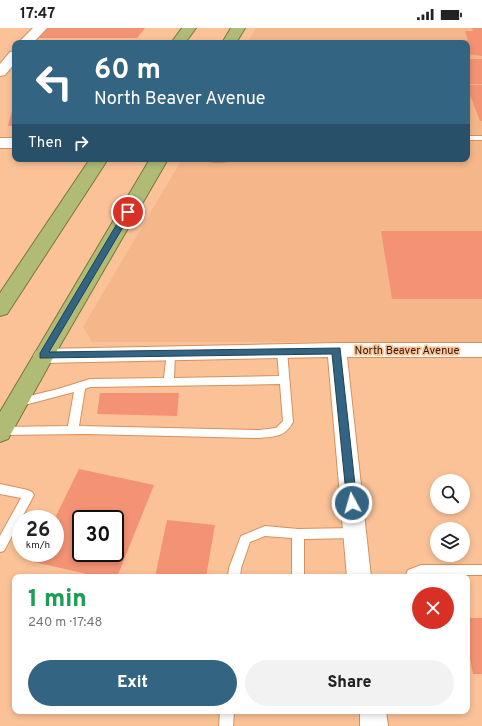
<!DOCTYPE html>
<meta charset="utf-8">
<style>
body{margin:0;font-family:Overpass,sans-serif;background:#f2f2f2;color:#222;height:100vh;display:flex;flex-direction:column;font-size:15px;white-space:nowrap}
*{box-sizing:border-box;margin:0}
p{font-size:13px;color:#767676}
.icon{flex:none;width:22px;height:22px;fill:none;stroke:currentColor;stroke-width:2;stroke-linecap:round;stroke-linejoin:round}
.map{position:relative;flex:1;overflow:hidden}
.panel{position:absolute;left:12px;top:546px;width:458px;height:140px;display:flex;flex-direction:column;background:#fff;border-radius:8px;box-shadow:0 2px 6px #0003}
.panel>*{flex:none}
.top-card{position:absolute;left:12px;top:12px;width:458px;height:122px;border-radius:8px;box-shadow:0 2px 6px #0003;background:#336482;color:#fff;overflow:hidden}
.buttons{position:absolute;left:430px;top:446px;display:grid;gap:8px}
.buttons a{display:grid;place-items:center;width:40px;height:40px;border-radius:50%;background:#fff;box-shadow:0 2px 6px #0003;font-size:20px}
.speed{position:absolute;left:12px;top:482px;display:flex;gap:8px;font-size:20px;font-weight:700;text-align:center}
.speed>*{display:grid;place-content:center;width:52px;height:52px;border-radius:50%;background:#fff;box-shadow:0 2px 6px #0003;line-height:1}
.speed small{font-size:10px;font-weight:400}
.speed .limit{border:2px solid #111;border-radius:6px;background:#fff;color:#111}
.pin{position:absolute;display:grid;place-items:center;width:34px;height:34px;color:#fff;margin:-17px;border:2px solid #fff;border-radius:50%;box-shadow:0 1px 4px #0007}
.me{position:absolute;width:44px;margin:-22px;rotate:354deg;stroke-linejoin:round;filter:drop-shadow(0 0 3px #0008)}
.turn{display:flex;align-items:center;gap:14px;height:84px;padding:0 16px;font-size:18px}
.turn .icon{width:52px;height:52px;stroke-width:2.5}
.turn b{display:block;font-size:28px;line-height:34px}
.then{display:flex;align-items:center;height:38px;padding:0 16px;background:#0003;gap:8px;font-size:15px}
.round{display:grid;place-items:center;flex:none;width:42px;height:42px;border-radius:21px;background:#f2f2f2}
.overview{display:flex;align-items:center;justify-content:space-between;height:68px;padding:0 16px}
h1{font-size:24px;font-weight:800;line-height:30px;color:#1e9e55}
.button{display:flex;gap:8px;margin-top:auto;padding:8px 16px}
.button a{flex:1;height:46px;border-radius:24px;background:#336482;color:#fff;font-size:16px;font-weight:800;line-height:46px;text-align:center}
.button a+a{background:#f2f2f2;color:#222}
.status{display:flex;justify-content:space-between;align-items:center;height:28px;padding:0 20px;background:#fff;direction:ltr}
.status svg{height:11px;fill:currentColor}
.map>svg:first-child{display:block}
.built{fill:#f5b789}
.building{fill:#f49274;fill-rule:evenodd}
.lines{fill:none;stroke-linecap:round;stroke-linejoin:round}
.service-casing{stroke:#d5915d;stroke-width:2}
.minor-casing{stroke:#d5915d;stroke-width:2}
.trunk-casing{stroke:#787838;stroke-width:2}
.service{fill:#fff;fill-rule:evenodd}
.minor{fill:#fff;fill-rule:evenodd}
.trunk{fill:#b0bc76;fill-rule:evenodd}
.route{fill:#336482;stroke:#214154}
.labels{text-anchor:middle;stroke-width:3.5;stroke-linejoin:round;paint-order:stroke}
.street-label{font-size:11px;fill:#321803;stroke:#fbc298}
</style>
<div class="status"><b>17:47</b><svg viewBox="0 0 49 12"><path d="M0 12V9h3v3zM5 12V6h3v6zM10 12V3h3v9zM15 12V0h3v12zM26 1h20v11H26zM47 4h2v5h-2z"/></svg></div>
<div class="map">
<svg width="482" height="698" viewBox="0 0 482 698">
<rect width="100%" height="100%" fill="#fbc298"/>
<!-- built -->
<polygon class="built" points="256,0 482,0 482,314 92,314 83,299 182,131 467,131 467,15 247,15"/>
<!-- building -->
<g class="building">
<polygon points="48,0 145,0 137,10 39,10"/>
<polygon points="472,0 482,0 482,28 467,26 467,15 462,15 461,12 468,12 465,3 473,3"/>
<polygon points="425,12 449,12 450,15 425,15"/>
<rect x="467" y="31" width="15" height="25"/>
<polygon points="467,57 482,57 482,93 480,93 469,64 467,64"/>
<polygon points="13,79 15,79 15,98 8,98"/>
<polygon points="381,203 482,203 482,271 392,271"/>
<polygon points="100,365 179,365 177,388 97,386"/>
<path d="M79 441 154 457 117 549H100L34 534 38 525H55V490ZM81 491H115V525H81Z"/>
<polygon points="167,492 215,497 206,549 155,549"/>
<polygon points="467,590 482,590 482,646 473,646 467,615"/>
</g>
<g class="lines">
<defs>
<g id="service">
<rect x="467" y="108" width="15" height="4"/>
<path d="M205 131H232C227 135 210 135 205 131Z"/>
<path d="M282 320 287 323 293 394C284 410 275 408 259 410L86 406 0 407 1 399 68 398 74 364 17 379 13 378 12 375 13 372 58 361 90 351 164 350 167 324 170 323 175 326 174 350 279 348 277 323ZM280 356 283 393 276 400 259 402 79 398 85 361 90 359Z"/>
<polygon points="0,456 28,462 32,464 34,467 4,523 0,524 0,508 21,470 0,466"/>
<polygon points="265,498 298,501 355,500 359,502 361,505 359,508 355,510 304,511 304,549 292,549 292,510 265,508 250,514 241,540 240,549 228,549 229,540 241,508"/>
<polygon points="421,537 482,537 482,547 422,547 418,549 405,549 408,542"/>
<polygon points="220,683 234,683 233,698 219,698"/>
</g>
<g id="minor">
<polygon points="33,0 47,0 33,15 18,15"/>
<polygon points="15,23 15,35 5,47 0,48 0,36 10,24"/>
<rect x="0" y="110" width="15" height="10"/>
<polygon points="337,315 482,315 482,329 347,329 371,549 347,549 328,329 43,335 36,333 33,328 36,323 43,321"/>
<polygon points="360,683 386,683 388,698 360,698"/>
</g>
<g id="trunk">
<polygon points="182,0 196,0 185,15 171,15"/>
<polygon points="231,0 245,0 236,15 222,15"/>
<polygon points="90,131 108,131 7,286 0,288 0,265"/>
<polygon points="150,131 168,131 54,328 8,411 0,414 0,384"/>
</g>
</defs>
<!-- service casing -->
<use href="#service" class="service-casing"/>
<!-- minor casing -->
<use href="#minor" class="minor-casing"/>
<!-- trunk casing -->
<use href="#trunk" class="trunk-casing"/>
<!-- service -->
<use href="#service" class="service"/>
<!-- minor -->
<use href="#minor" class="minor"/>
<!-- trunk -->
<use href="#trunk" class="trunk"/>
</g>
<!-- route -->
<polygon class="route" points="128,181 132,184 49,324 340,320 357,475 356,478 348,478 347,475 332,326 40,330 40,325 124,184"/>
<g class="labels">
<!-- street labels -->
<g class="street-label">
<text x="407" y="326">North Beaver Avenue</text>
</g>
</g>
</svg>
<div class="buttons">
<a><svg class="icon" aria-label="search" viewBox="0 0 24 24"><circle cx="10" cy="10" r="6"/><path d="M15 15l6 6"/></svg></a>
<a><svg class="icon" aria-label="layers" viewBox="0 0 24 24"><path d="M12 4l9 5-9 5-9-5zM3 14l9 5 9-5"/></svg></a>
</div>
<div class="speed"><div>26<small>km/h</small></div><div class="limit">30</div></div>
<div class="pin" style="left:128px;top:184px;background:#d93025"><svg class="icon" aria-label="arrive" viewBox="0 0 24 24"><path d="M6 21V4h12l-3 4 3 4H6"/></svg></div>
<svg class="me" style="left:352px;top:475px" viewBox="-20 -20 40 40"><circle r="17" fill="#336482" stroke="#fff" stroke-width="3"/><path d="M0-11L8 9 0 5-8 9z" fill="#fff"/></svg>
<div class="top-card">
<div class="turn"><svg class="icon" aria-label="left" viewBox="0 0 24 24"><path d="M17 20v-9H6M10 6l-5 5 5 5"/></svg><div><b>60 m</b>North Beaver Avenue</div></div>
<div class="then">Then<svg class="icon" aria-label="right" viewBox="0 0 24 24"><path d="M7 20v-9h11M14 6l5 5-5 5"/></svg></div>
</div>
<section class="panel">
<div class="overview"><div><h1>1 min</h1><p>240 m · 17:48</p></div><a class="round" style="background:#d93025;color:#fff"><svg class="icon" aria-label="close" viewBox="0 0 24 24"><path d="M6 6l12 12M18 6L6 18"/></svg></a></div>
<div class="button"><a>Exit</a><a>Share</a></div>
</section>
</div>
